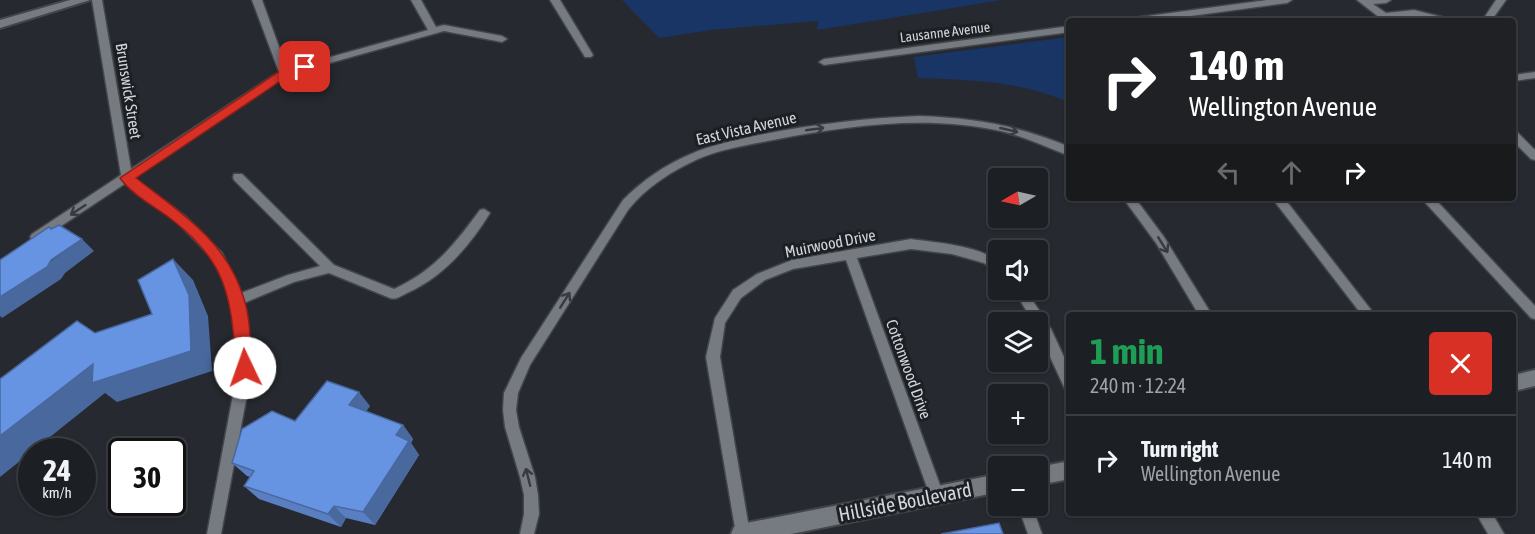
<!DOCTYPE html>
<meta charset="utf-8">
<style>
body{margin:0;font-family:"Asap Condensed",sans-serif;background:#292c30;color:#f1f3f6;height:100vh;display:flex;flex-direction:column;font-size:22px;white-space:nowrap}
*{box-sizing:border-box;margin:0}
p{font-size:20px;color:#a0a2a6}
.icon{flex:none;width:33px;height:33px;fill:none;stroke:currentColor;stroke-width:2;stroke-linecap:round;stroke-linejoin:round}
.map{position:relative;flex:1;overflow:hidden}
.panel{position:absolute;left:1066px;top:312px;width:450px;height:204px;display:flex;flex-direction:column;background:#1c1f23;border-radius:6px;box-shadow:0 2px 4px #0004,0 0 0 2px #3a3d41}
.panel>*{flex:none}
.hud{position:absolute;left:1066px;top:18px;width:450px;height:183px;border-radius:6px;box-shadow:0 2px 4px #0004,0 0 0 2px #3a3d41;background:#202124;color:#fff;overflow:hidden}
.needle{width:39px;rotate:261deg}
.fabs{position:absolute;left:988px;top:168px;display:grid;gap:12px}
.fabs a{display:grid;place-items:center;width:60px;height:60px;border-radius:6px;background:#1c1f23;box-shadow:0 2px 4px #0004,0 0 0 2px #3a3d41;font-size:30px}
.speed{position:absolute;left:18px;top:438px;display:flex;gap:12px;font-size:30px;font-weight:700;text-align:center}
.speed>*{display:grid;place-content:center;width:78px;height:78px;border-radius:50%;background:#1c1f23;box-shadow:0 2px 4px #0004,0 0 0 2px #3a3d41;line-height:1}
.speed small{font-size:15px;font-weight:400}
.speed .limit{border:3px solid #111;border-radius:9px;background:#fff;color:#111}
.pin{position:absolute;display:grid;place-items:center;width:51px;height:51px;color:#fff;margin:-26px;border-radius:12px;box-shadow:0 3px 9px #0006}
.me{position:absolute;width:66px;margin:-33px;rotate:357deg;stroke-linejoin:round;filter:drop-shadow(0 0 4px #0008)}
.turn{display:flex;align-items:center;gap:21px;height:126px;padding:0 24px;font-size:27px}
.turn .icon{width:78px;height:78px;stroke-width:2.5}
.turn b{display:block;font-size:42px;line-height:51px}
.lanes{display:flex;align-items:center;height:57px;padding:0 24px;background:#0003;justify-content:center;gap:30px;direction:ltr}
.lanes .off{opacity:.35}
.round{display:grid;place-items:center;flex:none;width:63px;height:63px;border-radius:6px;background:#292c30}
.overview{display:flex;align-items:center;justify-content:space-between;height:102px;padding:0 24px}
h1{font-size:36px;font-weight:700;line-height:45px;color:#1e9e55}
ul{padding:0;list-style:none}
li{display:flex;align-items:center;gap:18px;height:90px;padding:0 24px;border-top:2px solid #3a3d41}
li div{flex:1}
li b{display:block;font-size:22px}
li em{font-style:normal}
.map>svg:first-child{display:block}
.green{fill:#193565}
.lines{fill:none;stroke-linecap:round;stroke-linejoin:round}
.street-casing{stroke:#424549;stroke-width:3}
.secondary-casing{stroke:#424549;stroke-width:4}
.street{fill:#767a81;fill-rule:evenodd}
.secondary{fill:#767a81;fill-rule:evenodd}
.wall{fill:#597fc2}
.shaded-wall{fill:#48689e}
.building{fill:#6794e2;stroke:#48689e;stroke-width:1.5}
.oneway{stroke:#373b41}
.route{fill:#d93025;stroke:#8d1f18;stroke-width:1.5}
.labels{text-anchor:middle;stroke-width:6;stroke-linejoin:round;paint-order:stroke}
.far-street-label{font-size:14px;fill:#d3d5d9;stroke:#1c2025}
.street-label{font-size:16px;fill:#d3d5d9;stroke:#1c2025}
.near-street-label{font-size:20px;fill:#d3d5d9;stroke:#1c2025}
</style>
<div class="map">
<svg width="1535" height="534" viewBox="0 0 1535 534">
<rect width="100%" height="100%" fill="#26292f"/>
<!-- green -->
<g class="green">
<polygon points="622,0 1002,0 817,30 818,21 711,30 659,38"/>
<path d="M1069 37V102C1018 81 973 80 918 78L914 57Z"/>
</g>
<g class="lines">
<defs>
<g id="street">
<path d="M92 0H102L131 169 279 72 252 0H262L287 69 428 30 411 0H421L436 27 444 25 502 36 507 39 502 42 444 31 287 75 134 178 186 217 222 253 241 293 288 275 320 266 234 180 233 177 234 174H242L334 265 394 289C435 270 454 245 480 210L484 209 490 213C469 247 443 277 407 293 401 296 396 300 390 298L329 273 294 282 244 303 252 368 221 534H207L238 368 232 300 213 259 178 223 126 183 40 240 36 241 30 237 32 234 121 175Z"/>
<polygon points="550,0 560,0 593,55 591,57 585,57"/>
<polygon points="1267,0 1292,0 1287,3 1154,21 1128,21 1133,18"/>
<polygon points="1357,0 1391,0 1386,3 1373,4 1386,13 1414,10 1450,19 1452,21 1435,21 1414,16 1392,18 1393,21 1384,21"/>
<polygon points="1496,0 1506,0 1491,21 1478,21 1484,18"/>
<polygon points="1070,26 1070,32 824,65 819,62 824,59"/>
<polygon points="1535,72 1535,78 1514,81 1514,75"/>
<path d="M919 116C975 118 1017 125 1070 147V156C1045 147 1022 135 996 130 922 115 846 126 773 140 748 145 721 149 698 159 672 171 646 187 628 210L530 365 518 393 516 410 519 427 535 477 538 495 539 514 534 534H520L524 514V495L520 477 505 427 503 410 504 393 521 358 623 200C643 180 665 165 691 154 711 145 733 141 754 136 808 125 863 118 919 116Z"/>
<polygon points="1514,132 1518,133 1535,150 1535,160 1531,159 1514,142"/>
<polygon points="1123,198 1135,198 1164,237 1212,315 1199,315 1156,243"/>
<polygon points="1272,198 1284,198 1375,315 1362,315"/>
<polygon points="1421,198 1434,198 1535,306 1535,319 1531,318"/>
<path d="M911 239C938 243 978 245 999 262V274L984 263 952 254 911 249 857 258 944 496 942 501 937 503 932 501 930 496 846 260 793 269 765 280 741 298 725 323 720 357 750 534H736L706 357 715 318 733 290 757 274 792 260Z"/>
<polygon points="1014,290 1026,290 1051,329 1070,370 1070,391 1065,389 1038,331 1038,322 1033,322"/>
<polygon points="1018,506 1032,506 1042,534 1028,534"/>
<polygon points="1476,513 1492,513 1504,534 1488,534"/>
</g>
<g id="secondary">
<polygon points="70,0 90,0 0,28 0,20"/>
<polygon points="1535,370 1535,386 1514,391 1514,375"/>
<polygon points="1070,461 1070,479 1038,485 1038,467"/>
<polygon points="999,474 999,492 791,534 731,534 734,527 741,524"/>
</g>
</defs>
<!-- street casing -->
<use href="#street" class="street-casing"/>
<!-- secondary casing -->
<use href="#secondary" class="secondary-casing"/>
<!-- street -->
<use href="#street" class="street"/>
<!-- secondary -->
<use href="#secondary" class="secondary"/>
</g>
<!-- wall -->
<polygon class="wall" points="370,406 366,411 403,425 413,439 411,443 419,455 375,525 346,518 341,527 259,499 244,486 250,477 247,476 232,463 295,421"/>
<!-- shaded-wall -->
<g class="shaded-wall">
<polygon points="82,239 94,251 65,273 61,279 2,318 0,316 0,297"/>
<polygon points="173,259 193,280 208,316 212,371 117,402 105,393 0,477 0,436 93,364 191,351"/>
<polygon points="359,392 370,406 360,420 349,405"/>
<polygon points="403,425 413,439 411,443 419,455 375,525 363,512 396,435"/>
<polygon points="334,506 346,518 341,527 328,514"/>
</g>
<!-- building -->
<g class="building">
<polygon points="59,225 82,239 51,260 47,267 0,297 0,260 49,227 51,229"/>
<polygon points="173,259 189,295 191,351 92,383 93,364 0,436 0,379 77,321 95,333 152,314 138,280"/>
<polygon points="327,381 359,392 349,405 403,425 396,435 409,441 363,512 334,506 328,514 244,486 254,471 232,463 242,429 272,411 295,421"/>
<polygon points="999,523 1003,534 941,534"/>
</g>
<!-- one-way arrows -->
<defs><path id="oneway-shaft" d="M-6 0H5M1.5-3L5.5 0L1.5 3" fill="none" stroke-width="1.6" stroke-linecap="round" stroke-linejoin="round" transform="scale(1.5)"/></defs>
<g class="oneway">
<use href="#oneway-shaft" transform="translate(815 129) rotate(-8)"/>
<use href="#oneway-shaft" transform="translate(1009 130) rotate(13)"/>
<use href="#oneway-shaft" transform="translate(78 210) rotate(147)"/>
<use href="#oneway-shaft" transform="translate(1163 245) rotate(58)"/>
<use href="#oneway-shaft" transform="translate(565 300) rotate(-58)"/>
<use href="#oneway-shaft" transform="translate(528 477) rotate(-104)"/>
</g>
<!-- route -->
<path class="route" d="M305 64 309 65V70L288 76 136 178C181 213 227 241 244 299 251 320 250 346 252 368L245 375 237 368C230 299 230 264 171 219 155 207 131 194 120 178L280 71Z"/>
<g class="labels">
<!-- far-street labels -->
<g class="far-street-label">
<text transform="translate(945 32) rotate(-7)" y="5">Lausanne Avenue</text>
</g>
<!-- street labels -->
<g class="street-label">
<text transform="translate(129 91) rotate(81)" y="6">Brunswick Street</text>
<text transform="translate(746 128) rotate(-13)" y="6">East Vista Avenue</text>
<text transform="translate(830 243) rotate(-11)" y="6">Muirwood Drive</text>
<text transform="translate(909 369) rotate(70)" y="6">Cottonwood Drive</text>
</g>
<!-- near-street labels -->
<g class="near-street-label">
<text transform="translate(905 502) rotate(-11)" y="7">Hillside Boulevard</text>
</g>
</g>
</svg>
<div class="fabs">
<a><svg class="needle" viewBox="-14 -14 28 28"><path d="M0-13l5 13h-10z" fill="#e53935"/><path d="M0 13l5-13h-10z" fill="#a0a2a6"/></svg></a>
<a><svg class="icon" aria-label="sound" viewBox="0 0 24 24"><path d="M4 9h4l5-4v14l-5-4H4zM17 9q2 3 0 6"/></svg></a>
<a><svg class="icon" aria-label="layers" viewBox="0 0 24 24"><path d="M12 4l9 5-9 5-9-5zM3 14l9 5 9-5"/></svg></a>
<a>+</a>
<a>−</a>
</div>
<div class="speed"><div>24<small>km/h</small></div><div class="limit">30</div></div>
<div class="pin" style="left:305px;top:67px;background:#d93025"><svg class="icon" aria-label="arrive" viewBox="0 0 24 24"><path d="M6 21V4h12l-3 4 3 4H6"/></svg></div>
<svg class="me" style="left:245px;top:368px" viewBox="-20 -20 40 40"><circle r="19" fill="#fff"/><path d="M0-13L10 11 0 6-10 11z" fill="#d93025"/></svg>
<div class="hud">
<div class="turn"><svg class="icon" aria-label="right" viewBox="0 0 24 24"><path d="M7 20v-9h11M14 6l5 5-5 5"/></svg><div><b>140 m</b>Wellington Avenue</div></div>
<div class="lanes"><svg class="icon off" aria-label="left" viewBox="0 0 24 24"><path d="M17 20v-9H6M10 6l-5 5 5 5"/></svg><svg class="icon off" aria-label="ahead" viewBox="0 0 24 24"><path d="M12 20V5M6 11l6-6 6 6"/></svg><svg class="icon" aria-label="right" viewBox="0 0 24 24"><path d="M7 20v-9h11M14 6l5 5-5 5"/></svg></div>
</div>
<section class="panel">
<div class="overview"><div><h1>1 min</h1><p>240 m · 12:24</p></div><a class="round" style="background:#d93025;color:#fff"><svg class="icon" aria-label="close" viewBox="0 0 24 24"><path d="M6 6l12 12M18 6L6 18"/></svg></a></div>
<ul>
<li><svg class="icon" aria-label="right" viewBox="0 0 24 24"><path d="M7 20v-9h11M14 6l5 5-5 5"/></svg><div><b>Turn right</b><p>Wellington Avenue</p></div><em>140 m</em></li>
</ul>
</section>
</div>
